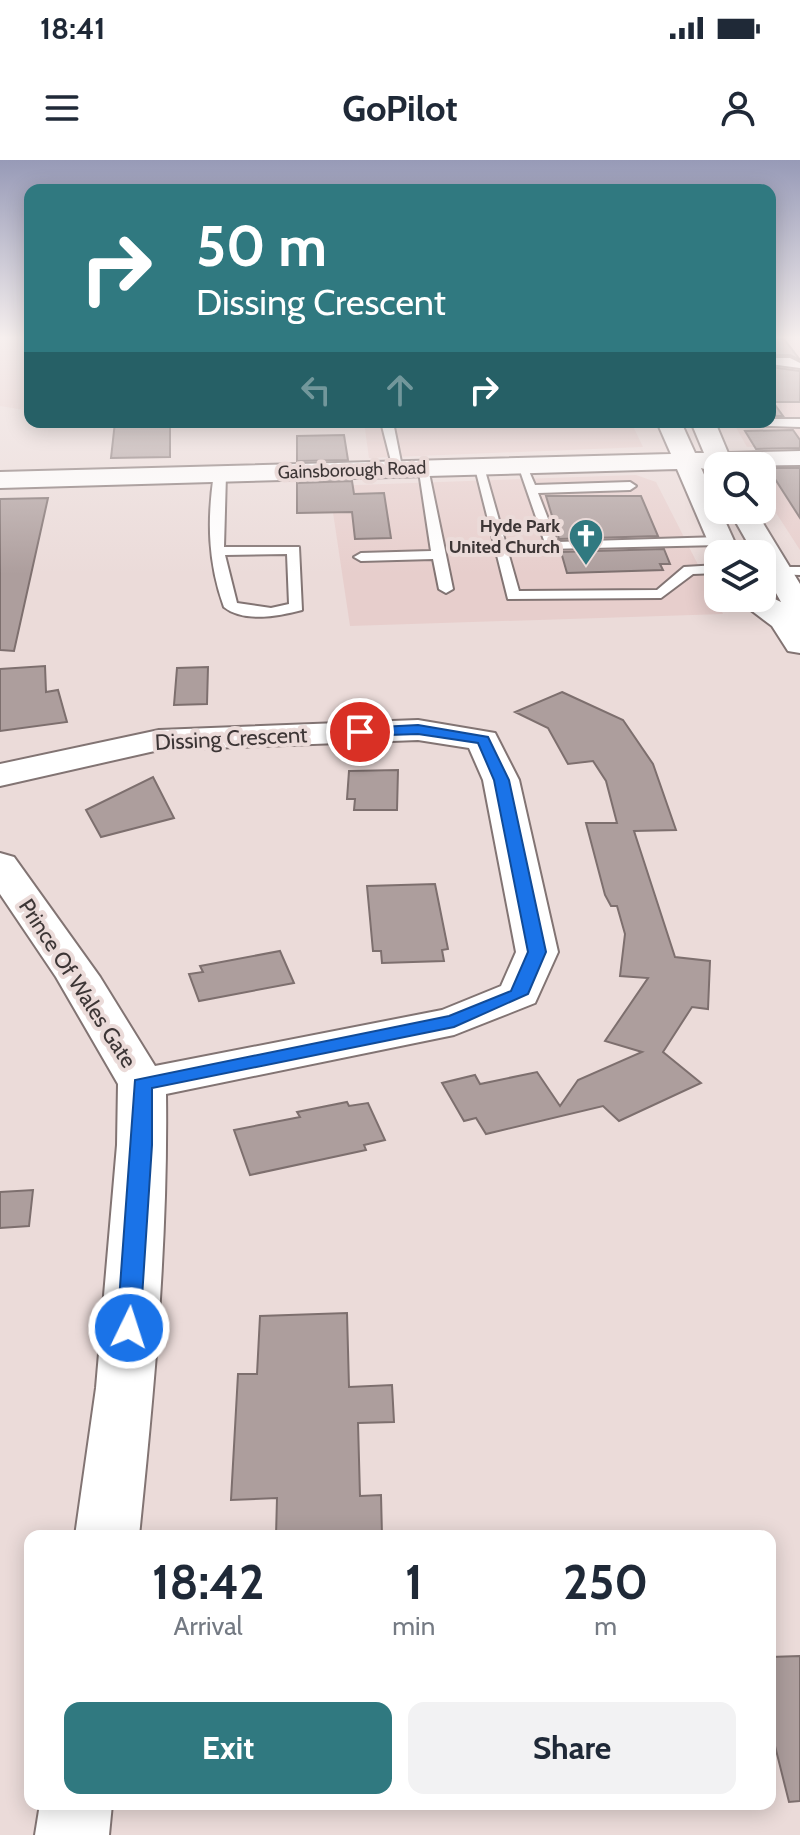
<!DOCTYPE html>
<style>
body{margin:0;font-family:Cabin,sans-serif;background:#f2f2f3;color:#1f2937;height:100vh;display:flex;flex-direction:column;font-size:30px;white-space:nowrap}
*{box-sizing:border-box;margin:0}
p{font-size:26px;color:#747a83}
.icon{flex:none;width:44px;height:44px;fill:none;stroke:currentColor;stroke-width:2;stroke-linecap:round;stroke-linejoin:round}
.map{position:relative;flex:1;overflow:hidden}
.side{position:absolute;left:24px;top:1370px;width:752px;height:280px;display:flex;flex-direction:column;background:#fff;border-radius:16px;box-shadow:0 4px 20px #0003}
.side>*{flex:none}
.banner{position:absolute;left:24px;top:24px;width:752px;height:244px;border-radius:16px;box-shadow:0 4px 20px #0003;background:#307980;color:#fff;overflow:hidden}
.fabs{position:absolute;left:704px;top:292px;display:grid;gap:16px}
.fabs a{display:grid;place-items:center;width:72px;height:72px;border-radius:16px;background:#fff;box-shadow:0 4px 20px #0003;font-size:40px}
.pin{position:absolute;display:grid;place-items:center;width:68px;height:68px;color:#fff;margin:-34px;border:4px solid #fff;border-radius:50%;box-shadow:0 2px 8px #0007}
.me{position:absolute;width:88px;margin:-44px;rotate:4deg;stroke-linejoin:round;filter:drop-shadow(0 0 6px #0008)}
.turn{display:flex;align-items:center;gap:28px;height:168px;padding:0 40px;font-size:36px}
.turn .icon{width:104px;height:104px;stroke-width:2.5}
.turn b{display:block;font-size:56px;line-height:68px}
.lanes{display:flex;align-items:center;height:76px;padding:0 40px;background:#0003;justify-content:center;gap:40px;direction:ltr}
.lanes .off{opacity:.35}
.eta{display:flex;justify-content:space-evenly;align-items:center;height:136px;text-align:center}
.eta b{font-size:48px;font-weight:700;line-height:56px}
.primary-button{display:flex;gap:16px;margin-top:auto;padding:16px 40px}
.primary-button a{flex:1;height:92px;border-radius:16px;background:#307980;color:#fff;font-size:32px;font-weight:700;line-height:92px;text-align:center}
.primary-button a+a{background:#f2f2f3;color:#1f2937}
.status{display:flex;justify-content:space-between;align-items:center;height:56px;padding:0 40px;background:#fff;direction:ltr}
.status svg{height:22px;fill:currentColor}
header{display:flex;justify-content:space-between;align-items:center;height:104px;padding:0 40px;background:#fff;font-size:36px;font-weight:700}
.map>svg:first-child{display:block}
.built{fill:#e7cecc}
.building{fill:#ad9e9d;stroke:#7d6f6e;stroke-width:2}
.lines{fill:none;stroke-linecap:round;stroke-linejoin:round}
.lane-casing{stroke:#827473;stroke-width:4}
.street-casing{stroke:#827473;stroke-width:4}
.secondary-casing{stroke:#827473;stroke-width:4}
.lane{fill:#fff;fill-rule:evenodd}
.street{fill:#fff;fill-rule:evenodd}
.secondary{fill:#fff;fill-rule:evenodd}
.route{fill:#1a73e8;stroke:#114b97;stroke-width:2}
.labels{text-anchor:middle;stroke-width:8;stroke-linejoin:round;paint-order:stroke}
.far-street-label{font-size:18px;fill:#3d3636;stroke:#ebdbd9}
.far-poi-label{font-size:18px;font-weight:bold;fill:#3d3636;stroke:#ebdbd9;text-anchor:end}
.street-label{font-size:22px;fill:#3d3636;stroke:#ebdbd9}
</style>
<div class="status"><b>18:41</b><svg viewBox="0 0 49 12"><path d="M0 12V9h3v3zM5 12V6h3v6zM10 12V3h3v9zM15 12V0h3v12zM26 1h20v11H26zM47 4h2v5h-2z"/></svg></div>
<header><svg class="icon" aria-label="menu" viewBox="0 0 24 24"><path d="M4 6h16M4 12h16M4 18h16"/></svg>GoPilot<svg class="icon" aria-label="person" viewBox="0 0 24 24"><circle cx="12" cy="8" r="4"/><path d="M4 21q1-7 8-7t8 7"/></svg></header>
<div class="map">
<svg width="800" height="1675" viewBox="0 0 800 1675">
<rect width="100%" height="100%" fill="#ebdbd9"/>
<!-- built -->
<g class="built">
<polygon points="0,179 30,179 30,251 0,246"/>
<polygon points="770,179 800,179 800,286 747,287 733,262 770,262"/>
<polygon points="364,262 631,262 643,287 369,298"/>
<polygon points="780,311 800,311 800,390 762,331 762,317"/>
<polygon points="636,315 656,322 723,454 350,466 329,326"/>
</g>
<!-- building -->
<g class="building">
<polygon points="770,179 784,179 800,200 790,195 770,195"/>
<polygon points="770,207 800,211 800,242 773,242 783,256 770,256"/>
<polygon points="115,262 170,262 170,297 111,298"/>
<polygon points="793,270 800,280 800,288 756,289 745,271"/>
<polygon points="344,275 348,300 297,301 297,276"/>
<polygon points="768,308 800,308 800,358"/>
<polygon points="352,321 354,334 384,333 391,378 355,379 352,352 297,353 297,323"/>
<polygon points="546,336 641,336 658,376 559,379"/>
<polygon points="48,338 14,491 0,490 0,339"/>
<polygon points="664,389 670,404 660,404 663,410 567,413 561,392"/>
<polygon points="45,506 46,532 58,530 67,562 0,571 0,509"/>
<polygon points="208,507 207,544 174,545 177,508"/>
<polygon points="562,532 623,560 653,604 676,670 634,671 675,797 710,801 708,849 692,847 663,892 701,923 619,961 603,946 486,974 476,958 464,961 442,923 475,915 480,924 537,912 560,946 578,920 642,892 605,881 648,818 620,816 625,774 617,746 611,746 605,735 586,663 617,663 606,621 593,601 568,604 548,568 515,552"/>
<polygon points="398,610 397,650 354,650 355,639 347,639 349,611"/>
<polygon points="153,617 174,658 101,677 86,650"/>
<polygon points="435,724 448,789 442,790 444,801 382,803 381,791 373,791 367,726"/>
<polygon points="280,791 294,823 199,841 189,814 203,812 200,806"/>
<polygon points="347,942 349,946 368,943 385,980 364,985 366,990 250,1015 234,970 300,957 297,952"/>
<polygon points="33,1030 29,1066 0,1068 0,1032"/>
<polygon points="347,1153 349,1227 392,1225 394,1262 358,1263 360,1336 381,1335 382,1376 276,1376 277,1338 231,1340 238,1214 257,1214 260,1156"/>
<polygon points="800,1496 800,1641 789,1642 770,1566 770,1497"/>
</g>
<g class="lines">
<defs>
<g id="lane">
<polygon points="770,198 790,198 800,203 800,208 770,204"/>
<polygon points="770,259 800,259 800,267 740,265 734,262 770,262"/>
<polygon points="381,262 393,262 403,312 393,309"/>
<polygon points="517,302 525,302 535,325 630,322 636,326 630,330 538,333 557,382 720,377 727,381 720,385 547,389"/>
<polygon points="474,304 484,307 519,431 657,430 684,407 718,405 718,413 693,414 661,438 508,439"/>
<polygon points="418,305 428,308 453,429 446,433 439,429 433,399 361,401 354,397 361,393 431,391"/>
<path d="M220 310 226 314 224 387H299L302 450C279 456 244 463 224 447 208 403 207 360 214 314ZM287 394 289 444 271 448 237 443 225 395Z"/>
<polygon points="778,407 800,407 800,415 773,414 773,408"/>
</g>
<g id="street">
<path d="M418 560 495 573 519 620 558 792 535 843 454 875 166 934C168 1082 154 1230 139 1376H75L96 1228 117 985 118 924 56 817 0 734V693L14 697 100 817 155 906 442 850 501 826 516 792 483 620 469 588 418 580 159 590 0 626V604L159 570Z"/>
<polygon points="40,1644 112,1644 109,1675 35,1675"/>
</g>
<g id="secondary">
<polygon points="657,262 681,262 695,293 704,293 691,262 715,262 728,293 800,291 800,305 718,306 718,313 701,308 740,394 718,394 716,400 677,309 0,328 0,312 671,294"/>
<polygon points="729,350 755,350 800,424 800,493 788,491 772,466 735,438 762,438 762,433 781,442 762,408 762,394 754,394"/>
</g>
</defs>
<!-- lane casing -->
<use href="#lane" class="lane-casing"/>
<!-- street casing -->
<use href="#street" class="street-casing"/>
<!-- secondary casing -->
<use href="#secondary" class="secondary-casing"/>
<!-- lane -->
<use href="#lane" class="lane"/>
<!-- street -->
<use href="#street" class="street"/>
<!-- secondary -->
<use href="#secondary" class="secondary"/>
</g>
<!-- sky -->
<linearGradient id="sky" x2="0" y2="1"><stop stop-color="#979ab7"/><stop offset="0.43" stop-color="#f6efee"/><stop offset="1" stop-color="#f6efee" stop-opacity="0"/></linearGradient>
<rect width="800" height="414" fill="url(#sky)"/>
<!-- route -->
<polygon class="route" points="418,565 488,577 509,620 546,792 528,834 454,867 152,928 152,985 140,1168 137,1174 121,1174 117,1168 135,920 449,856 511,831 528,792 494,620 478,583 418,574 360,576 353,572 360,568"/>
<!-- icons -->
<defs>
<symbol id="church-pin" viewBox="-11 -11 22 30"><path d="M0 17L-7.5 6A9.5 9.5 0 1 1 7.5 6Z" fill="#307980" stroke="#ebdbd9"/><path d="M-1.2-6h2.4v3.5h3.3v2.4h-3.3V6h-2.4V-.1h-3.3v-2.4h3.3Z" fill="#fff"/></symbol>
</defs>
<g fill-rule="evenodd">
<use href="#church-pin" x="566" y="356" width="40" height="54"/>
</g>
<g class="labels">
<!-- far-street labels -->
<g class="far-street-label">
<text transform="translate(352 310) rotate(-2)" y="6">Gainsborough Road</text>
</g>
<!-- far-poi labels -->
<g class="far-poi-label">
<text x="560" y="372">Hyde Park<tspan x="560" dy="21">United Church</tspan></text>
</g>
<!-- street labels -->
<g class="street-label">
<text transform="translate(231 578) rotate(-3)" y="8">Dissing Crescent</text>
<text transform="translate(78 823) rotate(57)" y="8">Prince Of Wales Gate</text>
</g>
</g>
</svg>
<div class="fabs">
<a><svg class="icon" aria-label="search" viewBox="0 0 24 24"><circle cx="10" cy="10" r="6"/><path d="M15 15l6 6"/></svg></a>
<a><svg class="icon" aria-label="layers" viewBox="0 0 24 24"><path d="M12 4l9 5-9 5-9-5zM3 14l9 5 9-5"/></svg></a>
</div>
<div class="pin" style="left:360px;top:572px;background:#d93025"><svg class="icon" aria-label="arrive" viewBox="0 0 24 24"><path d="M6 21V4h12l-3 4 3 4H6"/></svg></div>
<svg class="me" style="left:129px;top:1168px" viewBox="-20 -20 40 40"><circle r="17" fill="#1a73e8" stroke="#fff" stroke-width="3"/><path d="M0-11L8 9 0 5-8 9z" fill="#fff"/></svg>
<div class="banner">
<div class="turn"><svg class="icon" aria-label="right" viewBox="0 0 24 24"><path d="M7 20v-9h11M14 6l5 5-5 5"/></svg><div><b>50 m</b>Dissing Crescent</div></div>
<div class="lanes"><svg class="icon off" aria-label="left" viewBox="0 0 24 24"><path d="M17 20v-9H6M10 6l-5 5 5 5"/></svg><svg class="icon off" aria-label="ahead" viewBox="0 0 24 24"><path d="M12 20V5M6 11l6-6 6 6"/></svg><svg class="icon" aria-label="right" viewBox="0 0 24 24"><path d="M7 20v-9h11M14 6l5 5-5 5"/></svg></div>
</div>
<section class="side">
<div class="eta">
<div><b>18:42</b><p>Arrival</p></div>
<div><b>1</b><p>min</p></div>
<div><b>250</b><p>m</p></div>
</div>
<div class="primary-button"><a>Exit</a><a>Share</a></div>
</section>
</div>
